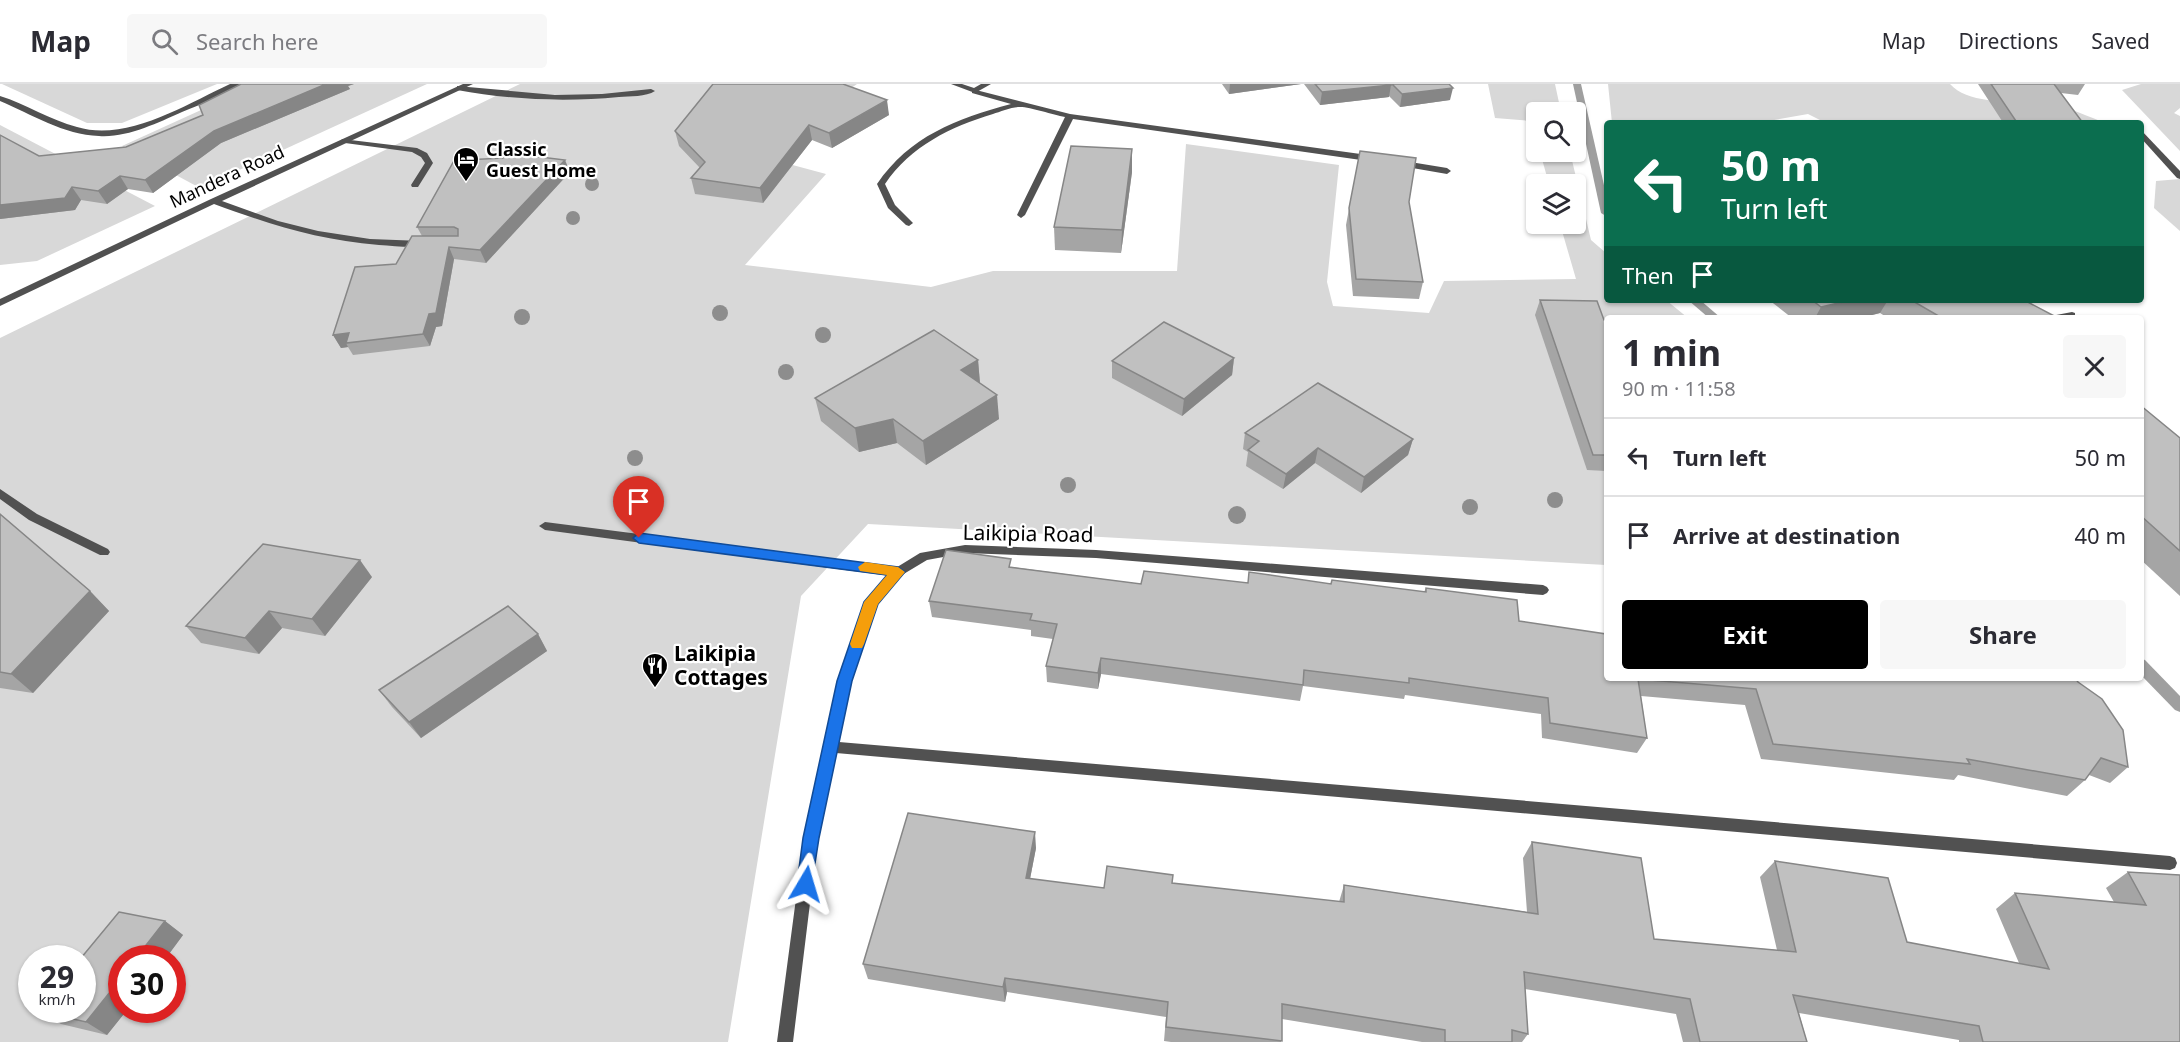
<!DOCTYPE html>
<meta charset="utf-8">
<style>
body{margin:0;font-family:"Noto Sans",sans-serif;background:#f7f7f7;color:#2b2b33;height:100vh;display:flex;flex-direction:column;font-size:22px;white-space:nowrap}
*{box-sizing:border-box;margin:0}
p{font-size:20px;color:#7c7c81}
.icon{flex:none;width:33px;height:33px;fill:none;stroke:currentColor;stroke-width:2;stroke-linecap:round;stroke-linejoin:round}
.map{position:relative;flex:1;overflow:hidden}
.sheet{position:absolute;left:1604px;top:231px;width:540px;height:366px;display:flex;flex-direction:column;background:#fff;border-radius:6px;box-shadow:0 2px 4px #0004}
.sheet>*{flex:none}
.top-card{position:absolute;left:1604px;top:36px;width:540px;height:183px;border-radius:6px;box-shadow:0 2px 4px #0004;background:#0b6e4f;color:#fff;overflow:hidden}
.tools{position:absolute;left:1526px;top:18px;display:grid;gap:12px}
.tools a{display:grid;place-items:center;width:60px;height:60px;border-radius:6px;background:#fff;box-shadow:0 2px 4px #0004;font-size:30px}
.speed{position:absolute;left:18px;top:861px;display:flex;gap:12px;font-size:30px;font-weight:700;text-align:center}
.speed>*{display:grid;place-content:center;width:78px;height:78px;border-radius:50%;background:#fff;box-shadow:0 2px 4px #0004;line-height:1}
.speed small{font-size:15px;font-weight:400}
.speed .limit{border:9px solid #d22;background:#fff;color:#111}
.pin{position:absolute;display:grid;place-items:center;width:51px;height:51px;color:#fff;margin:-62px -26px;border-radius:50% 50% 50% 0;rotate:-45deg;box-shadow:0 0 6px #0007}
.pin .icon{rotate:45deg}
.me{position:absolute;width:66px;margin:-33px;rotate:7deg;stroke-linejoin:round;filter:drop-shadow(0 0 4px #0008)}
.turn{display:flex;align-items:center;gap:21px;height:126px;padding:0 18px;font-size:27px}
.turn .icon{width:78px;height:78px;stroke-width:2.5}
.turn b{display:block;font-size:42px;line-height:51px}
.then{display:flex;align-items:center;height:57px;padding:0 18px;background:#0003;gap:12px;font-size:22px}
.round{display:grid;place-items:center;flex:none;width:63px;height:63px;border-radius:6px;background:#f7f7f7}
.headline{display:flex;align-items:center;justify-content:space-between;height:102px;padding:0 18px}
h1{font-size:36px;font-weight:700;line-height:45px}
.button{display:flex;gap:12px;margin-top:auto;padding:12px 18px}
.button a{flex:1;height:69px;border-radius:6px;background:#000;color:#fff;font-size:24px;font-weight:700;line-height:69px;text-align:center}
.button a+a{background:#f7f7f7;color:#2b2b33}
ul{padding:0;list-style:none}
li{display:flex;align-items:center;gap:18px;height:78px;padding:0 18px;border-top:2px solid #e1e1e2}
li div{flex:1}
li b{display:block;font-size:22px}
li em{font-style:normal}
header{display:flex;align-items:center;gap:36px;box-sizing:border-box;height:84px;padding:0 30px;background:#fff;border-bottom:2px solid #e1e1e2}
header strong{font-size:28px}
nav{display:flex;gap:33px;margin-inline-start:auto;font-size:21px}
.search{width:420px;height:54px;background:#f7f7f7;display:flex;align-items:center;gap:15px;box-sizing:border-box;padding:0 21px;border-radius:6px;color:#7c7c81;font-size:22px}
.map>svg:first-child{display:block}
.green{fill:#d8d8d8;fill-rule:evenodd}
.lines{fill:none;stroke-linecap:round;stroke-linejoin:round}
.stream{fill:#9f9f9f;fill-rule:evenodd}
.lane{fill:#515151;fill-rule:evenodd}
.street{fill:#515151;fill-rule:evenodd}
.tree{fill:#8d8d8d}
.wall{fill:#a5a5a5}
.shaded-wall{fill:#868686}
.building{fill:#c0c0c0;stroke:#868686;stroke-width:1.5}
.route{fill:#1a73e8;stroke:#114b97;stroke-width:1.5}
.slow{fill:#f59e0b}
.labels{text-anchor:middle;stroke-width:4.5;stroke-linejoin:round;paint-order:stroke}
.far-poi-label{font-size:18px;font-weight:bold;fill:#000;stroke:#fff;text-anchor:start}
.far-street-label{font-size:18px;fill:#000;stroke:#fff}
.street-label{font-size:21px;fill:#000;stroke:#fff}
.poi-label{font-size:21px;font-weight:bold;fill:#000;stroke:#fff;text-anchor:start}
</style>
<header>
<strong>Map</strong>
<div class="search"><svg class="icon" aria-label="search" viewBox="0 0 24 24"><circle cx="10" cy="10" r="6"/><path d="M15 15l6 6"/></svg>Search here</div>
<nav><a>Map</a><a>Directions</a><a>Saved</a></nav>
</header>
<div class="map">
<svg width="2180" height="958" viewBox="0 0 2180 958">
<rect width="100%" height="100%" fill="#fff"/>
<!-- green -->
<g class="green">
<polygon points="2,0 217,0 122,39 87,39"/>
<polygon points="258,0 427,0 200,104 122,62"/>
<path d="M520 0H857L755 71 826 90 745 181 931 203 993 187H1177L1186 60 1339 81 1327 198 1333 222 1429 229 1444 197 1576 195 1560 140H1575V100H1549L1540 68H1570L1591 156 1606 169V216H1666L1688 234H1606V481L868 440 801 512 728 958H0V254ZM32 874H82V926H32ZM122 874H172V926H122Z"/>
<polygon points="1488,0 1555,0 1561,28 1536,28 1536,53 1531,37 1495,34"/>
<path d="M1608 0H1950C1971 24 2025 15 2053 20 2070 24 2089 33 2106 39H2014L1999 36 1983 39H1826L1808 30 1757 39H1612Z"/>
<polygon points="2141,0 2180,0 2180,24 2174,29 2180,32 2180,67 2122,6"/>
<polygon points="0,41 155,122 37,177 0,181"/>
<polygon points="2180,95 2180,147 2154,124 2156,97"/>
</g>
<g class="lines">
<!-- stream -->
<g class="stream">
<polygon points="1573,0 1581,0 1606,110 1606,132 1601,129"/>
<polygon points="1688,216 1700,216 1721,234 1709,234"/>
<polygon points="2140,574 2145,576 2180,612 2180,628 2175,626 2140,590"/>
</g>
<!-- lane -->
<g class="lane">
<path d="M457 2 555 11 602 10 651 5 655 7C646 13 630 12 619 13 566 18 510 16 457 6Z"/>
<path d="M972 5 1070 30 1375 72 1379 75 1375 78 1073 35 1025 131 1021 134 1017 131 1065 33C1053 31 1031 23 1020 23 1012 23 1000 28 993 30 950 43 911 62 885 100L895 121 913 139 909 142 906 141 888 124 877 100C910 52 956 35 1011 20L972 9Z"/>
<polygon points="2140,45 2180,87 2180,95 2177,94 2140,53"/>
<polygon points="342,55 417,64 427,69 433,79 418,103 412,103 411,101 425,79 421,73 412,68 345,59 341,57"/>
<polygon points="1398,76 1447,84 1451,87 1447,90 1395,81 1394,79"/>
<polygon points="545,438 898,483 904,488 898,493 545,446 539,442"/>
</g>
<!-- street -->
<g class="street">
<path d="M230 0H240C224 12 201 20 182 28 157 39 127 54 99 52 64 51 31 30 0 17V12C26 20 50 36 77 43 127 58 185 21 230 0Z"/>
<path d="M463 0H473L222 117 278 137 318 147 370 155 422 157 427 160 425 162C411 164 394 162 379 161 318 156 272 141 214 120L0 222V215L211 115Z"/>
<polygon points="951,0 962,0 974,4 981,0 991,0 975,9"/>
<polygon points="2072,228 2075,229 2075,233 2049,234 2051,232"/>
<polygon points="0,405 37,430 108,465 110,468 108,471 100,471 29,436 0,415"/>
<polygon points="965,461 1096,466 1543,501 1547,503 1549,506 1547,509 1543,511 1096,474 965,469 927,476 902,491 877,520 852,597 839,658 2170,772 2175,774 2177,779 2175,784 2170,786 836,669 818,754 793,958 777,958 804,754 838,597 865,518 894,485 920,469"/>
</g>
</g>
<!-- trees -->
<g class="tree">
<circle cx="592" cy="100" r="7"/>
<circle cx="573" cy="134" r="7"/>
<circle cx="720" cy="229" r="8"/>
<circle cx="522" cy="233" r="8"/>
<circle cx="823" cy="251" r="8"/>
<circle cx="786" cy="288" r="8"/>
<circle cx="635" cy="374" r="8"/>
<circle cx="1068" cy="401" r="8"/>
<circle cx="1555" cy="416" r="8"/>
<circle cx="1470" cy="423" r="8"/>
<circle cx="1237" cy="431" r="9"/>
</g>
<!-- wall -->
<g class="wall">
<polygon points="241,0 354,0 348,2 350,5 221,59 153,109 128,105 107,120 81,116 75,126 0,135 0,51 39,72 126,63 203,31"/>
<polygon points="1222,0 1301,0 1229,10"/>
<polygon points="1304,0 1449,0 1450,16 1400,23 1389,12 1389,13 1320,21"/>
<polygon points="1978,0 2085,0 2078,11 2061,9 2083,39 1998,39 2000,37 2002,37"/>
<polygon points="889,31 832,64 812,56 763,119 695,110 691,94 700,84 679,62 675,47"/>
<polygon points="1132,65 1132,88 1121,169 1055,166 1054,143"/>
<polygon points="1360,67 1409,118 1423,198 1419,215 1353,212 1346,141"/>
<polygon points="467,69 470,75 570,88 486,179 454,175 442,242 436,243 430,262 353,271 348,263 341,264 333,251 422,152 417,143"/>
<polygon points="1540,216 1606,236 1606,387 1587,386 1535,231"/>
<polygon points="1769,216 2024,216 2057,234 1888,234 1880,229 1860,234 1792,234"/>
<polygon points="1234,274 1232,291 1182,332 1112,294 1112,277"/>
<polygon points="978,276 980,299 999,335 926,381 897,359 859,368 821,337 815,314"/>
<polygon points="2140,321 2180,354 2180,512 2140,475"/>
<polygon points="1245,349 1413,355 1408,371 1361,409 1315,379 1283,405 1246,382 1248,368 1243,365"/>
<polygon points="0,430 90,507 109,527 33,609 0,604"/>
<polygon points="1012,483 1141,500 1331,500 1332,496 1424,508 1426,504 1519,537 1606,594 2075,594 2128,683 2110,699 2089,691 2085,696 2067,712 1958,691 1954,696 1761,675 1745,621 1641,612 1647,654 1637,669 1542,654 1541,630 1405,611 1404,615 1303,602 1300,617 1101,590 1098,605 1047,598 1046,582 1053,555 1031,552 1031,546 932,533 929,517"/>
<polygon points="372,493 325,552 282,544 259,570 201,559 186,542"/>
<polygon points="538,550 547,567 421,654 392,623 379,606"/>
<polygon points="1532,758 1654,855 1777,866 1760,793 1775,777 1907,858 2019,879 1996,825 2015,809 2114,818 2106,804 2128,788 2180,791 2180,958 1959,958 1959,956 1799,929 1807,958 1683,958 1676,930 1525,905 1528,950 1522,958 1422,958 1282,935 1281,958 1171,958 1164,957 1166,933 1007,908 1005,918 868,895 863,880 1036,764 1030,795 1104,804 1172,799 1339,818 1344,801 1527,828 1523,774"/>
<polygon points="119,828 165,837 183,851 166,874 122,874 122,926 127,926 107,951 61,940 39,927 40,926 82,926 82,874 81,874"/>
</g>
<!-- shaded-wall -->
<g class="shaded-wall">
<polygon points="326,0 354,0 348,2 350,5 221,59 153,109 145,96 214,47"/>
<polygon points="1230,0 1301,0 1229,10"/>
<polygon points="1391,1 1389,13 1320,21 1322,8"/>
<polygon points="1453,4 1450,16 1400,23 1402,10"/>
<polygon points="887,16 889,31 832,64 829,49"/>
<polygon points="809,41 812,56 763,119 760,104"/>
<polygon points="1132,65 1132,88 1121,169 1122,146"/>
<polygon points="565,76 570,88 486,179 480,166"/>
<polygon points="120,92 128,105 107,120 98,107"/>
<polygon points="72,103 81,116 75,126 0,135 0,121"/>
<polygon points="449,163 454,175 442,242 436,243 430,262 423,250"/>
<polygon points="1851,216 1888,216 1880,229 1860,234 1815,234 1821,223"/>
<polygon points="349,249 346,259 348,263 341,264 333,251"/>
<polygon points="1234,274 1232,291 1182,332 1184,315"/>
<polygon points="978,276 980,300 961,286"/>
<polygon points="997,311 999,335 926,381 923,357"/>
<polygon points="893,335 897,359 859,368 855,344"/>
<polygon points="1413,355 1408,371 1361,409 1364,393"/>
<polygon points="1318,364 1315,379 1283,405 1286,390"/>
<polygon points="360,476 372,493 325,552 312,535"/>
<polygon points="90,507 109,527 33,609 11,590"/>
<polygon points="269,527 282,544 259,570 245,554"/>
<polygon points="538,550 547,567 421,654 409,638"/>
<polygon points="1101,574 1101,590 1098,605 1098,589"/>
<polygon points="1035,748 1036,764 1027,810 1026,794"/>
<polygon points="165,837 183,851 166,874 136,874"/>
<polygon points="122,893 122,926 127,926 107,951 86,938"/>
<polygon points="1005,894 1007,908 1005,918 1003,903"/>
</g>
<!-- building -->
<g class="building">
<polygon points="241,0 326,0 214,47 145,96 120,92 98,107 72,103 65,114 0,121 0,51 39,72 126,63 203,31 199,21"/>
<polygon points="713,0 843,0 887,16 829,49 809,41 760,104 691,94 705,78 675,47"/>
<polygon points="1315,0 1391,0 1391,1 1322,8"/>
<polygon points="1392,0 1449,0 1453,4 1402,10"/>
<polygon points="1991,0 2054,0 2083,39 2002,39 2000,37 2016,37"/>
<polygon points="1071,62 1132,65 1122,146 1054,143"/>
<polygon points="460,66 467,69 465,76 503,74 508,69 565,76 480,166 449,163 436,229 429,230 423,250 346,259 349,249 333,251 355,183 396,180 412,152 458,152 458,145 454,143 417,143"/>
<polygon points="1360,67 1416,74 1409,118 1423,198 1356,195 1349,124"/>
<polygon points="1540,216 1597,217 1604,236 1606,236 1606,371 1593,371"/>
<polygon points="1812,216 1851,216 1821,223"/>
<polygon points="1911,216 2024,216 2058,234 1942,234"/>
<polygon points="1164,238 1234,274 1184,315 1112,277"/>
<polygon points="934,246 978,276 961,286 997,311 923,357 893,335 855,344 815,314"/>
<polygon points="1318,299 1413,355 1364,393 1318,364 1286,390 1248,366 1259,357 1245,349"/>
<polygon points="2140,321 2180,354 2180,467 2140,431"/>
<polygon points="0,430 90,507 11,590 0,588"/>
<polygon points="263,460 360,476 312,535 269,527 245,554 186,542"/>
<polygon points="946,466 1011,475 1009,483 1141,500 1144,487 1248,499 1249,488 1331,500 1332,496 1426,508 1426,504 1517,516 1519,537 1606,550 1606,594 2075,594 2078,598 2102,615 2123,646 2128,683 2101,674 2085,696 1967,675 1970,680 1773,660 1756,605 1638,595 1647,654 1550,639 1548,614 1409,594 1409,599 1304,586 1303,601 1101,574 1098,589 1046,582 1057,540 1030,536 1032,530 929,517"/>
<polygon points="508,522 538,550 409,638 379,606"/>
<polygon points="908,729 1035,748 1026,794 1104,804 1107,782 1173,791 1172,799 1344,818 1344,801 1538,830 1532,758 1641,774 1654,855 1796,868 1775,777 1888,794 1907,858 2049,885 2015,809 2146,821 2128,788 2180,791 2180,958 1983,958 1979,942 1793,911 1807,958 1700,958 1690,915 1524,888 1528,950 1512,946 1512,958 1445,958 1445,946 1282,920 1282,957 1166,943 1168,918 1005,894 1003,903 863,880"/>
<polygon points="119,828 165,837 136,874 122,874 122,893 86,938 39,927 40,926 82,926 82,874 81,874"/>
</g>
<!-- route -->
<polygon class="route" points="639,449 898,483 905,488 878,520 852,597 819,754 811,805 806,807 800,805 797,800 803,754 837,597 864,518 887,491 639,459 633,454"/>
<!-- slow -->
<polygon class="slow" points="865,478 898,483 905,488 878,520 864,560 862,564 852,564 850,560 864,518 887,491 860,487 858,483"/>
<!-- icons -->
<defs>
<symbol id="hotel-pin" viewBox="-11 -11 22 30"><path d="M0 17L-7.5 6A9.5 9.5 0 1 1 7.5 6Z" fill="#000" stroke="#fff"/><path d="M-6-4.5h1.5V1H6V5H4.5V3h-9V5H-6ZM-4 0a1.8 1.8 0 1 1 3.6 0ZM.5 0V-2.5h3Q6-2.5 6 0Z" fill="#fff"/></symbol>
<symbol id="restaurant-pin" viewBox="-11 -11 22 30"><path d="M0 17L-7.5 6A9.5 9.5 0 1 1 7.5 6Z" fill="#000" stroke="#fff"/><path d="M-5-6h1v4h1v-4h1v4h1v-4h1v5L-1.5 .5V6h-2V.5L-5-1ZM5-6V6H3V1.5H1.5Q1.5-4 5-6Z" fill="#fff"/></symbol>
</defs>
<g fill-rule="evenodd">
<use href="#hotel-pin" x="451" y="61" width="30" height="40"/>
<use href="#restaurant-pin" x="640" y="567" width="30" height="40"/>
</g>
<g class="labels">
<!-- far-poi labels -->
<g class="far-poi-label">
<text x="486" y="72">Classic<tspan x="486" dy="21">Guest Home</tspan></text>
</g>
<!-- far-street labels -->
<g class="far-street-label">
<text transform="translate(227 93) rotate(-25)" y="6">Mandera Road</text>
</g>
<!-- street labels -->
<g class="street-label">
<text transform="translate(1028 450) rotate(1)" y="7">Laikipia Road</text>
</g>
<!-- poi labels -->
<g class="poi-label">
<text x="674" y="577">Laikipia<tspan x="674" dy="24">Cottages</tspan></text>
</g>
</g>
</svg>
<div class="tools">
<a><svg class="icon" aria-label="search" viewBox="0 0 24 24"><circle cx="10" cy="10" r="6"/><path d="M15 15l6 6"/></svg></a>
<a><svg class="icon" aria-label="layers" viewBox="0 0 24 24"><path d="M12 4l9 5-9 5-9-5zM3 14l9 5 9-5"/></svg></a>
</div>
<div class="speed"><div>29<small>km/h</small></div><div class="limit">30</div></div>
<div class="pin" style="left:639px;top:454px;background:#d93025"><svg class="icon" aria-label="arrive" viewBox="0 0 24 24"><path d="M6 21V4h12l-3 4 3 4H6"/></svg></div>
<svg class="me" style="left:806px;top:800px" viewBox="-20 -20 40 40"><path d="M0-17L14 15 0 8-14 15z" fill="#1a73e8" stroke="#fff" stroke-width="4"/></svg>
<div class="top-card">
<div class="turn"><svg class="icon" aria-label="left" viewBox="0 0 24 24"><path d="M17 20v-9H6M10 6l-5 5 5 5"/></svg><div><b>50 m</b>Turn left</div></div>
<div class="then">Then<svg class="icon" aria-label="arrive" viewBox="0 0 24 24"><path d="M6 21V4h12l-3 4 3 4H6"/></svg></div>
</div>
<section class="sheet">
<div class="headline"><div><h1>1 min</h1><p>90 m · 11:58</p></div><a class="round"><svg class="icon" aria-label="close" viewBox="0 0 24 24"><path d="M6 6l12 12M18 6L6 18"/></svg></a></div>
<ul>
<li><svg class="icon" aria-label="left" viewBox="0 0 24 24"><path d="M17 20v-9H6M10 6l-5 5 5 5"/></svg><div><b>Turn left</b></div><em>50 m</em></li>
<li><svg class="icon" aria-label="arrive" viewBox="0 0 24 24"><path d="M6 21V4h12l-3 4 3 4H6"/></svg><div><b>Arrive at destination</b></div><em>40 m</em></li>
</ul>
<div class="button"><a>Exit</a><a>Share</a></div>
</section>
</div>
